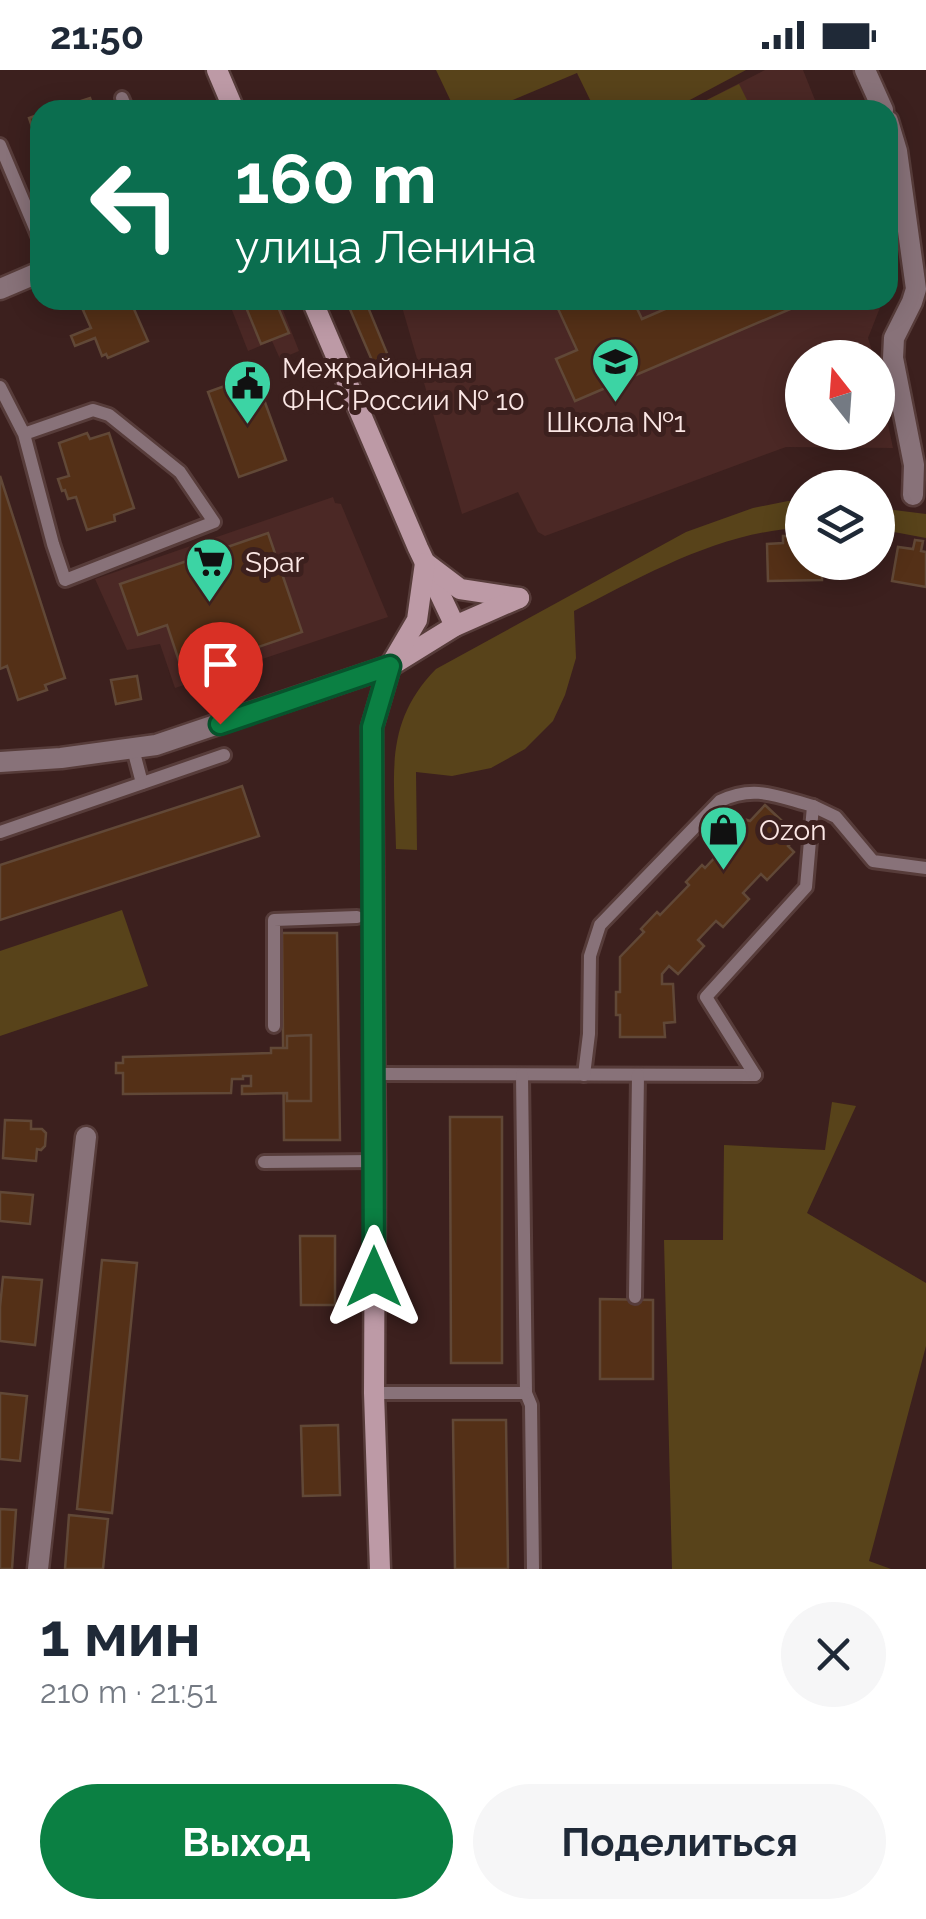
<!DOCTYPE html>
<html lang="ru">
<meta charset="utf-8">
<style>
body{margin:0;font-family:Raleway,sans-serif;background:#f6f6f7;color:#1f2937;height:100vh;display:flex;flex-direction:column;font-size:38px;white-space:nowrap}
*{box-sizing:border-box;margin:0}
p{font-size:32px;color:#747a83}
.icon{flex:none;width:55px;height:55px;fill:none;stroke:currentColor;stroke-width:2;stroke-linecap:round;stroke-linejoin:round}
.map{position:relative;height:1499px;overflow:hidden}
.drawer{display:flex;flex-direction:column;background:#fff;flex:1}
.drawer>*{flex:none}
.banner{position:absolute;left:30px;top:30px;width:868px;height:210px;border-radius:30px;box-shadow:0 5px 25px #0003;background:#0b6e4f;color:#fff;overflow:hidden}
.needle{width:65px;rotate:343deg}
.controls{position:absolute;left:785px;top:270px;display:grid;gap:20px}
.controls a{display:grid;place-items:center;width:110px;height:110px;border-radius:50%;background:#fff;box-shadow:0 5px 25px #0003;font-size:50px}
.pin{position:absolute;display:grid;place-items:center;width:85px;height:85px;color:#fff;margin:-102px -42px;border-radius:50% 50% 50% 0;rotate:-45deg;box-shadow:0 0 10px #0007}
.pin .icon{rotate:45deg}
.me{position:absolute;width:110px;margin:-55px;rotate:0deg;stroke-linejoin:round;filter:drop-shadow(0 0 8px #0008)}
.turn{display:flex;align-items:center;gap:35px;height:210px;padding:0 40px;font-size:45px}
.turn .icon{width:130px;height:130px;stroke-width:2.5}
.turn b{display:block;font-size:70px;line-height:85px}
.round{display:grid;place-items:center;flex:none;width:105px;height:105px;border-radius:52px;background:#f6f6f7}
.head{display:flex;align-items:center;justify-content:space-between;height:170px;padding:0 40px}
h1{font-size:60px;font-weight:700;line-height:75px}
.button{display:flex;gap:20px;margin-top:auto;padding:20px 40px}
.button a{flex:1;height:115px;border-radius:60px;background:#0b8043;color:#fff;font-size:40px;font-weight:700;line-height:115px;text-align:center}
.button a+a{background:#f6f6f7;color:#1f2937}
.status{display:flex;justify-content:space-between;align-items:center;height:70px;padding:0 50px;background:#fff;direction:ltr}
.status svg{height:28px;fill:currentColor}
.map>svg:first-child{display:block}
.built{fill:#4b2825}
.green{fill:#58431a}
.building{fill:#543017;stroke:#614837;stroke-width:2.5}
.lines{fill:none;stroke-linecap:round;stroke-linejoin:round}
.service-casing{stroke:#573c3a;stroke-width:18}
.minor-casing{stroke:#573c3a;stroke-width:25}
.tertiary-casing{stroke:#573c3a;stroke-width:25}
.secondary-casing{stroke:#573c3a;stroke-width:25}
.service{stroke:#887279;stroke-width:12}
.minor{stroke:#887279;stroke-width:20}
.tertiary{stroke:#887279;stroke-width:20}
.secondary{stroke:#bd9aa6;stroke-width:20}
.route-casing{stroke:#07532c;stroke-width:25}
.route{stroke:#0b8043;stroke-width:18}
.labels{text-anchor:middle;stroke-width:10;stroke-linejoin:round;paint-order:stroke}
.poi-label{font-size:28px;fill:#fbe7e5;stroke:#3c201e;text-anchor:start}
</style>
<div class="status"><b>21:50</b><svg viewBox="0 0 49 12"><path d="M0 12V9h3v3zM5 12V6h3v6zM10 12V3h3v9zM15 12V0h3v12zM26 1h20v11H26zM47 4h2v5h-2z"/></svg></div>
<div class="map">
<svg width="926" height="1499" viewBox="0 0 926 1499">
<rect width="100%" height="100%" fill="#3c201e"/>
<!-- built -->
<g class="built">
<polygon points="765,0 803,0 819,40 687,40"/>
<polygon points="228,230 279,230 299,281 280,289 272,271 248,281"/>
<polygon points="400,230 883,230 868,268 874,287 802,288 802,362 878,362 878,306 893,378 786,377 545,466 538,462 518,422 462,444"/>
<polygon points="333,427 335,433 341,434 388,547 175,618 160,574 127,580 95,509"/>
</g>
<!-- green -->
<g class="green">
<polygon points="436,0 746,0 671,40 595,40 577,3 489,40 455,40"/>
<polygon points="739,14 752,40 687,40"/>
<path d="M788 431 802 432V458C721 461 645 505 574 541L576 588 565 625 553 651 525 679 491 698 452 706 416 702 417 780 396 779C395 709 382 654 436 599L686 462 753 438Z"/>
<polygon points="878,438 926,444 926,468 878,459"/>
<polygon points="122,840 148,916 0,966 0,881"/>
<polygon points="832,1032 856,1036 807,1143 926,1213 926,1276 869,1491 891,1499 672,1499 664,1170 723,1170 724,1075 825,1080"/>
</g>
<!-- building -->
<g class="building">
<polygon points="90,28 94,40 53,40"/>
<polygon points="40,44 40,80 29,48"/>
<polygon points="95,230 130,230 148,271 108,288 106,284 102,286 95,268 75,276 71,266 91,258 83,240 87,238 85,234"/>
<polygon points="243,230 275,230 289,263 261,274"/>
<polygon points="346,230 365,230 389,288 374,295"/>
<polygon points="554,230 633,230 642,249 686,230 809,231 575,331 556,289 577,280"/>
<polygon points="255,305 286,390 239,407 208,322"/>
<polygon points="87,363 90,369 109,363 134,438 114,445 115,451 87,460 76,427 68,429 65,420 62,421 58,409 69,406 59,373"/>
<polygon points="0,406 65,608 45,615 47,620 18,630 7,596 0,599"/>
<polygon points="268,463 302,562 183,603 167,555 138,565 120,514"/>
<polygon points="783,466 790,466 790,473 797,473 797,466 802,466 802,492 822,492 822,510 768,511 767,474 783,473"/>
<polygon points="915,470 923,471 921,481 926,482 926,517 892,511 898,477 913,479"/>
<polygon points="137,606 141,629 116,634 111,610"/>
<polygon points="242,716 259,766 0,850 0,795"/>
<polygon points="765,735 798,766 788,776 794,782 767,810 761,804 743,823 749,829 723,857 716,851 698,870 704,876 678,904 669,896 662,904 662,914 673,914 675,952 664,953 665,967 620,967 620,945 616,945 616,922 620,922 620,887 644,862 641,859 657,842 660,845 689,815 686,812 702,795 705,798 734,767 731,765 744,749 750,751"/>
<polygon points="282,863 337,863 340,1070 284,1070"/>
<polygon points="311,965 311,1031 287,1031 287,1023 242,1024 242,1016 251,1016 251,1006 243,1006 243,1009 232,1009 231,1023 123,1024 123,1003 116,1003 116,993 123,993 123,987 271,983 271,978 287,978 287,966"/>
<polygon points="450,1047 502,1047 502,1293 451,1293"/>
<polygon points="5,1050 31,1051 31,1059 42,1059 46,1063 45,1076 41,1080 37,1079 36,1091 3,1088"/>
<polygon points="0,1122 33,1125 30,1154 0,1151"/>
<polygon points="300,1166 335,1166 335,1235 301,1235"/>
<polygon points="102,1190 137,1193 112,1443 77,1439"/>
<polygon points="3,1207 42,1210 35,1275 0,1271 0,1237"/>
<polygon points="600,1229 653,1230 653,1309 600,1309"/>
<polygon points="0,1323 27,1326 20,1391 0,1389"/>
<polygon points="453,1350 506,1350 508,1499 455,1499"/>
<polygon points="338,1355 340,1425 303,1426 301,1356"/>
<polygon points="0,1439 16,1440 12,1499 0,1499"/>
<polygon points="69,1445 108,1449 103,1499 65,1499"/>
</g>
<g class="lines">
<defs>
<g id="service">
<polyline points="122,28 127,40"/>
<polyline points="0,75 40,170"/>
<polyline points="0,317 24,364 53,474 65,510 214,452 180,402 109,345 93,340 24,364"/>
<polyline points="133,679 142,713"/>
<polyline points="813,736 836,747 873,791 926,798"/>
<polyline points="0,762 224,685"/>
<polyline points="274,956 274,850 357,847"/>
<polyline points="374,1004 755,1005"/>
<polyline points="522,1005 526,1323 531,1335 533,1499"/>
<path d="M584 1005 589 964 590 886 600 855 720 731C755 714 778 727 813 736L806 817 706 927 755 1005"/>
<polyline points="264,1092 375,1091"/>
<polyline points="635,1227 638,1005"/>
<polyline points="374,1323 526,1323"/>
</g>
<g id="minor">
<polyline points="865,0 883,40"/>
<polyline points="888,51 897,81 916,219 912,232 894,268 893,288 914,395 913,425"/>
<polyline points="0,219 40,202"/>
<polyline points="38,1499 86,1067"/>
</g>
<polyline id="tertiary" points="0,692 61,688 156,675 390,596"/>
<g id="secondary">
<polyline points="217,0 234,40"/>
<polyline points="312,230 418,478 455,556"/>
<polyline points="427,494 460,519 519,528"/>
<polyline points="392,595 455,556 519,528"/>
<polyline points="380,1499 374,1323 375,1091 372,657 390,596 417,550 425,493"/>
</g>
</defs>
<!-- service casing -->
<use href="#service" class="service-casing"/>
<!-- minor casing -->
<use href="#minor" class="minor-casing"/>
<!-- tertiary casing -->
<use href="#tertiary" class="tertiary-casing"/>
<!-- secondary casing -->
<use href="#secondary" class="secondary-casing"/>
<!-- service -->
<use href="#service" class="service"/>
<!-- minor -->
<use href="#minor" class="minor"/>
<!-- tertiary -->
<use href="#tertiary" class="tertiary"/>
<!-- secondary -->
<use href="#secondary" class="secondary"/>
</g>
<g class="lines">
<defs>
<polyline id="route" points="220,654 390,596 372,657 374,1207"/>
</defs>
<!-- route casing -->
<use href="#route" class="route-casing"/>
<!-- route -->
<use href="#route" class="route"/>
</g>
<!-- icons -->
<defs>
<symbol id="school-pin" viewBox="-11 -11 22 30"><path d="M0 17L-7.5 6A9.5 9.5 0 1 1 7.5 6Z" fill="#3cd4a4" stroke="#3c201e"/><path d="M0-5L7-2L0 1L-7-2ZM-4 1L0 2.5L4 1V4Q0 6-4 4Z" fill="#111"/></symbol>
<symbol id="civic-pin" viewBox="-11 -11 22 30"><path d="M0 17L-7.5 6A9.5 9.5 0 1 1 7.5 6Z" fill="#3cd4a4" stroke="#3c201e"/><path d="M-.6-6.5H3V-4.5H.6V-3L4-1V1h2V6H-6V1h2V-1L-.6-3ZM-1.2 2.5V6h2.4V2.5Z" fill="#111"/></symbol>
<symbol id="supermarket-pin" viewBox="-11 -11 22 30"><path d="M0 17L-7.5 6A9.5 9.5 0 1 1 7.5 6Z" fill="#3cd4a4" stroke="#3c201e"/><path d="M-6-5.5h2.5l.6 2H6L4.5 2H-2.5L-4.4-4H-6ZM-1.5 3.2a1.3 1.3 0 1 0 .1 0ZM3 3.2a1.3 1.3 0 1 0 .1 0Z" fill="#111"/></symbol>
<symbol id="shop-pin" viewBox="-11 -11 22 30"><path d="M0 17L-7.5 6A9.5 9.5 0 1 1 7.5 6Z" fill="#3cd4a4" stroke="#3c201e"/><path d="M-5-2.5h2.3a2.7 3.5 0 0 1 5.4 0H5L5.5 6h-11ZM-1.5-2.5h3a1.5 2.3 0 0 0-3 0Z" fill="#111"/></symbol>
</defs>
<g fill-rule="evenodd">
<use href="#school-pin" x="588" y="264" width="55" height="75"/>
<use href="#civic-pin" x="220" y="286" width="55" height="75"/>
<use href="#supermarket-pin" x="182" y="464" width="55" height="75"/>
<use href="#shop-pin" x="696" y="732" width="55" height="75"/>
</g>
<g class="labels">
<!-- poi labels -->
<g class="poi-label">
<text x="282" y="308">Межрайонная<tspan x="282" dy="32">ФНС России № 10</tspan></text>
<text x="616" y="362" text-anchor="middle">Школа №1</text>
<text x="245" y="502">Spar</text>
<text x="759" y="770">Ozon</text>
</g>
</g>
</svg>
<div class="controls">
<a><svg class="needle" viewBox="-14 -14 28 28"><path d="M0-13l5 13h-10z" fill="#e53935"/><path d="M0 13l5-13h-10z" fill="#747a83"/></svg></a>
<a><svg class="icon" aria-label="layers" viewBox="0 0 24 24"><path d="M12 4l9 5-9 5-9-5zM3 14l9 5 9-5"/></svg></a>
</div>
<div class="pin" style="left:220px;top:654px;background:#d93025"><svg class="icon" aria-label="arrive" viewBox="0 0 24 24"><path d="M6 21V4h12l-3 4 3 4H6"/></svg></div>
<svg class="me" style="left:374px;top:1207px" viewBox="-20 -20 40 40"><path d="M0-17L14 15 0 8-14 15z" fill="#0b8043" stroke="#fff" stroke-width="4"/></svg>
<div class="banner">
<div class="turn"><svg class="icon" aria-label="left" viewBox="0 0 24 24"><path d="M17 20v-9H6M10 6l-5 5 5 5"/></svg><div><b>160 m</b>улица Ленина</div></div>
</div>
</div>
<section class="drawer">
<div class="head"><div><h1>1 мин</h1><p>210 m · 21:51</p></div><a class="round"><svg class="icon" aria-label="close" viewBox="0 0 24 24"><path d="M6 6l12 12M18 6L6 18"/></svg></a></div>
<div class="button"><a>Выход</a><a>Поделиться</a></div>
</section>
